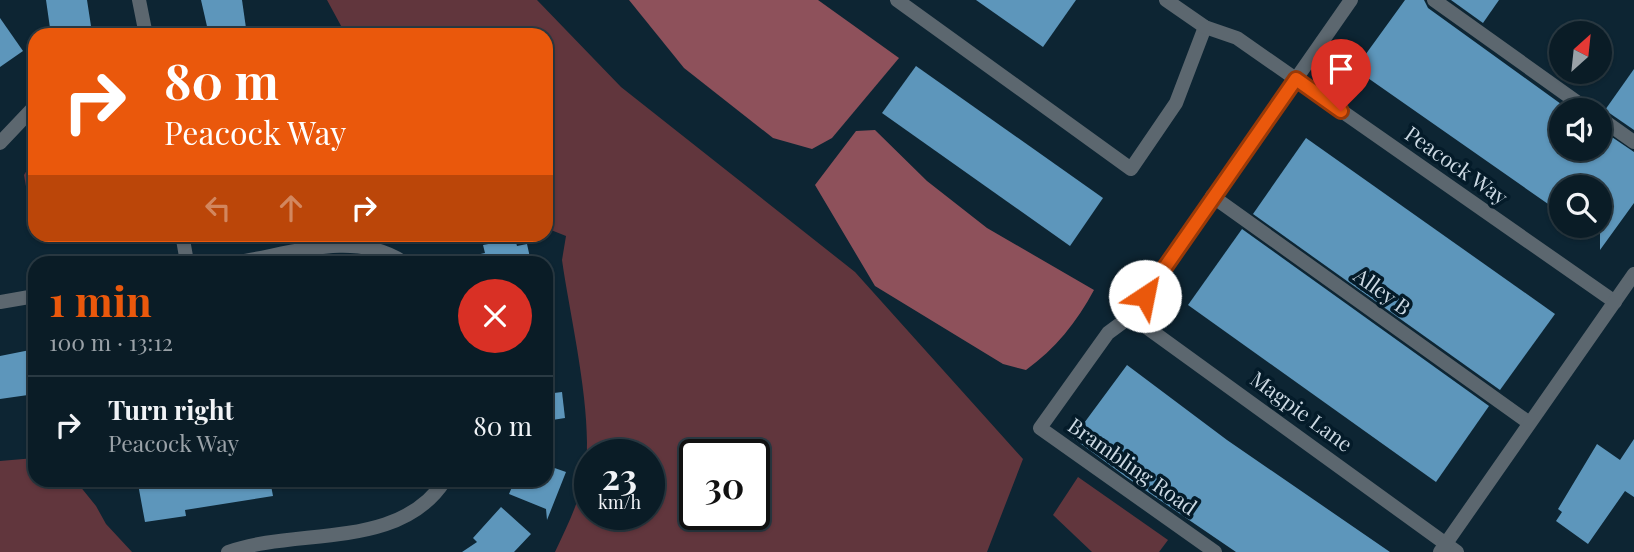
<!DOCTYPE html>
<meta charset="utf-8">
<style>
body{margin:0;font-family:"Playfair Display",serif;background:#182932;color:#f1f3f6;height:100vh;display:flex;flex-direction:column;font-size:26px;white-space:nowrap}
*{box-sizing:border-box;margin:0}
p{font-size:23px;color:#99a1a7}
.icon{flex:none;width:38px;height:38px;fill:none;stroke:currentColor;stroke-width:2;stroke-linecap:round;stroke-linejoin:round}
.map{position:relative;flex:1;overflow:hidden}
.side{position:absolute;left:28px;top:256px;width:525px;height:231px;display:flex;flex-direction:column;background:#0a1c26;border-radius:21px;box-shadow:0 2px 5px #0004,0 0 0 2px #2a3a43}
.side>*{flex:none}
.guide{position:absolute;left:28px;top:28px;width:525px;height:214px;border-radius:21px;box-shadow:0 2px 5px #0004,0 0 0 2px #2a3a43;background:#ea580c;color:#fff;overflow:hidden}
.needle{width:46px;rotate:27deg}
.fabs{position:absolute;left:1549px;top:21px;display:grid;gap:14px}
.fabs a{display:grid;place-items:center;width:63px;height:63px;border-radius:50%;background:#0a1c26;box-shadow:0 2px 5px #0004,0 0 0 2px #2a3a43;font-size:35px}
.speed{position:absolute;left:574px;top:439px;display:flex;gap:14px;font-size:35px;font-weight:700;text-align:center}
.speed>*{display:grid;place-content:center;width:91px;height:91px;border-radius:50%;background:#0a1c26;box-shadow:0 2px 5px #0004,0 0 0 2px #2a3a43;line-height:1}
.speed small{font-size:18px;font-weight:400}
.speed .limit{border:4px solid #111;border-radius:10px;background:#fff;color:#111}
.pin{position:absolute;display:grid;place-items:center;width:60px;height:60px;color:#fff;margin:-72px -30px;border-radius:50% 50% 50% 0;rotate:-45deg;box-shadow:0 0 7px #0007}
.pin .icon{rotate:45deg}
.me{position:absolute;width:77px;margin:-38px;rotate:34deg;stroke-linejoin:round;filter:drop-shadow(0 0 5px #0008)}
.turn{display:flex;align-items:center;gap:24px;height:147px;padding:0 21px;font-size:32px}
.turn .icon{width:91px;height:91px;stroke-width:2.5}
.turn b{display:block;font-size:49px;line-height:60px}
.lanes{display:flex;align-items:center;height:66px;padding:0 21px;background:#0003;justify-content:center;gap:35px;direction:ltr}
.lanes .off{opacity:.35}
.round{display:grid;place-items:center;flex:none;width:74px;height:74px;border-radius:37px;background:#182932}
.summary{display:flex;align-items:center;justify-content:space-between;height:119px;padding:0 21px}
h1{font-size:42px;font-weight:700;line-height:52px;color:#ea580c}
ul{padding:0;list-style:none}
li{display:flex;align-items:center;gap:21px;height:98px;padding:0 21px;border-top:2px solid #2a3a43}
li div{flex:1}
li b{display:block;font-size:26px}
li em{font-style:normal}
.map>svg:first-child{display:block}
.green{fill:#61363d;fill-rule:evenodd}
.water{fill:#8e515b}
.building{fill:#5d96bb}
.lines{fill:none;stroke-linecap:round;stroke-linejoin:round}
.street{stroke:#5c676f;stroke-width:14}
.route-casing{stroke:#983908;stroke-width:18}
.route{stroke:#ea580c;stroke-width:12}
.labels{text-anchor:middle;stroke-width:7;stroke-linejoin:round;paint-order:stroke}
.street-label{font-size:21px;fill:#ccd9e3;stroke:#041b29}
</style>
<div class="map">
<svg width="1634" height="552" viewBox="0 0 1634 552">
<rect width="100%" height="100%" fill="#0d2533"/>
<!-- green -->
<g class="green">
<path d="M327 0H537L621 87 855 272 1023 459 987 552H555C567 526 581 499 585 471 594 416 570 317 562 260L566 236 546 228V35H346ZM590 455H649V514H590ZM695 455H754V514H695Z"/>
<polygon points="35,157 35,191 27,192 24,175"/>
<polygon points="35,458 35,480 75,480 96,506 106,524 132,552 0,552 0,461"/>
<polygon points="1078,477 1168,540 1159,552 1092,552 1053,515"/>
</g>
<!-- water -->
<g class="water">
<polygon points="629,0 818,0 899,58 832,138 812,149 773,138 684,68"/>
<path d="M875 130 927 181 987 228 1094 290C1077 322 1055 349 1026 370L1003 364 875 286 815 185 856 131Z"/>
</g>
<!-- building -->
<g class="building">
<polygon points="46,0 87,0 91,26 74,28 75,35 51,35"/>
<polygon points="201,0 242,0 247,35 209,35"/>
<polygon points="976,0 1076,0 1043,47"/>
<polygon points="1405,0 1424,0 1428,8 1561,104 1561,149 1600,149 1600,129 1634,152 1634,203 1600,250 1600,187 1561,187 1561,213 1355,69"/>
<polygon points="1451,0 1499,0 1483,23"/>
<polygon points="0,18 23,51 0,67"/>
<polygon points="916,66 1103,198 1070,246 882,113"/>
<polygon points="1634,69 1634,130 1605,110"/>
<polygon points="1306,138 1555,314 1500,390 1253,214"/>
<polygon points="1242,229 1489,406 1436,482 1188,305"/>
<polygon points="515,239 517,246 527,244 531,262 477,262 476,255 485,253 483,245"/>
<polygon points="35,349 35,394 0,399 0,356"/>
<polygon points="1127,365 1227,440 1390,552 1236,552 1126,477 1073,438"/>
<polygon points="562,392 565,418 546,421 546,394"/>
<polygon points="1634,439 1634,497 1625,491 1588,544 1556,521 1562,512 1558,509 1597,444 1620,460"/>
<polygon points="546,465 566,472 547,520 546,509 509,494 515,480 546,480"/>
<polygon points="167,480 270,480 273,496 185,510 186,516 145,522 138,484"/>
<polygon points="501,507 531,534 514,552 462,552 477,542 473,538"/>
</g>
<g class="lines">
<!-- street -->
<g class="street">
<polyline points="139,0 146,35"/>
<polyline points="897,0 1131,169 1176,103 1205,27"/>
<polyline points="1166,0 1205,27 1237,38 1615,302"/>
<polyline points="1434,0 1588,110"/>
<polyline points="1600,118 1634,142"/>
<polyline points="0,143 35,106"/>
<polyline points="1212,196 1528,422"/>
<polyline points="182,234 187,262"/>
<path d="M238 262C290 254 355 230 403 262"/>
<polyline points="0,302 35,296"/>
<polyline points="1131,316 1457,552"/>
<path d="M228 552C298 527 400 551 445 480"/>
<polyline points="1215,552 1040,428 1108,333 1131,316 1351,0"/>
<polyline points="1440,552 1634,274"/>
</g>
</g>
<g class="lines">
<defs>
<polyline id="route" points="1145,296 1296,79 1341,111"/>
</defs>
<!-- route casing -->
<use href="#route" class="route-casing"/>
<!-- route -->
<use href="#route" class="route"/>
</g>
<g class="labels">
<!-- street labels -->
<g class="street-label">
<text transform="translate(1456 166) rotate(35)" y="7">Peacock Way</text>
<text transform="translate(1382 292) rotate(36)" y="7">Alley B</text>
<text transform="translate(1301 412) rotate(36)" y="7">Magpie Lane</text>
<text transform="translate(1132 467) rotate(35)" y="7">Brambling Road</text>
</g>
</g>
</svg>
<div class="fabs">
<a><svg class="needle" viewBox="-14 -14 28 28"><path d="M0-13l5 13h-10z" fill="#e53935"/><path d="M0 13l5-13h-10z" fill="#99a1a7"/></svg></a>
<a><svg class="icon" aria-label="sound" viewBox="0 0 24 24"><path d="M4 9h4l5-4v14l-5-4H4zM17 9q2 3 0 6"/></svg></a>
<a><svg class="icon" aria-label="search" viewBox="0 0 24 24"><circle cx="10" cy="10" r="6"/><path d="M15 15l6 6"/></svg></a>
</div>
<div class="speed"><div>23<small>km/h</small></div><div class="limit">30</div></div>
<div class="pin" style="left:1341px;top:111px;background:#d93025"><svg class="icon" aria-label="arrive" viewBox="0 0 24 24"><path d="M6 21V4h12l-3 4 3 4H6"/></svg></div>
<svg class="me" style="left:1145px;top:296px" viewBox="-20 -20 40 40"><circle r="19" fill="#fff"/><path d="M0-13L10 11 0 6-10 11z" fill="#ea580c"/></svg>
<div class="guide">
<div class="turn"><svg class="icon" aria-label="right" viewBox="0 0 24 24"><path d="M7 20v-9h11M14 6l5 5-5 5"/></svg><div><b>80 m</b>Peacock Way</div></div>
<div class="lanes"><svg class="icon off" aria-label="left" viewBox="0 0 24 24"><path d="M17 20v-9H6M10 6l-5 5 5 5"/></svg><svg class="icon off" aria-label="ahead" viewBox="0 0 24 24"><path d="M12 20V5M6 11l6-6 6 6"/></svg><svg class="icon" aria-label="right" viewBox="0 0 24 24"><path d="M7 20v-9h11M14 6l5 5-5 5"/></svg></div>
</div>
<section class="side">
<div class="summary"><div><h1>1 min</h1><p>100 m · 13:12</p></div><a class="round" style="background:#d93025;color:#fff"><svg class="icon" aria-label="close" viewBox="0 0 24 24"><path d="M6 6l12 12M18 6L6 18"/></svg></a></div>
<ul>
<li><svg class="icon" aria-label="right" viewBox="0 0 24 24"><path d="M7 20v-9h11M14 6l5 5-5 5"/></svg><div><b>Turn right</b><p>Peacock Way</p></div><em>80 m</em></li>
</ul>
</section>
</div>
